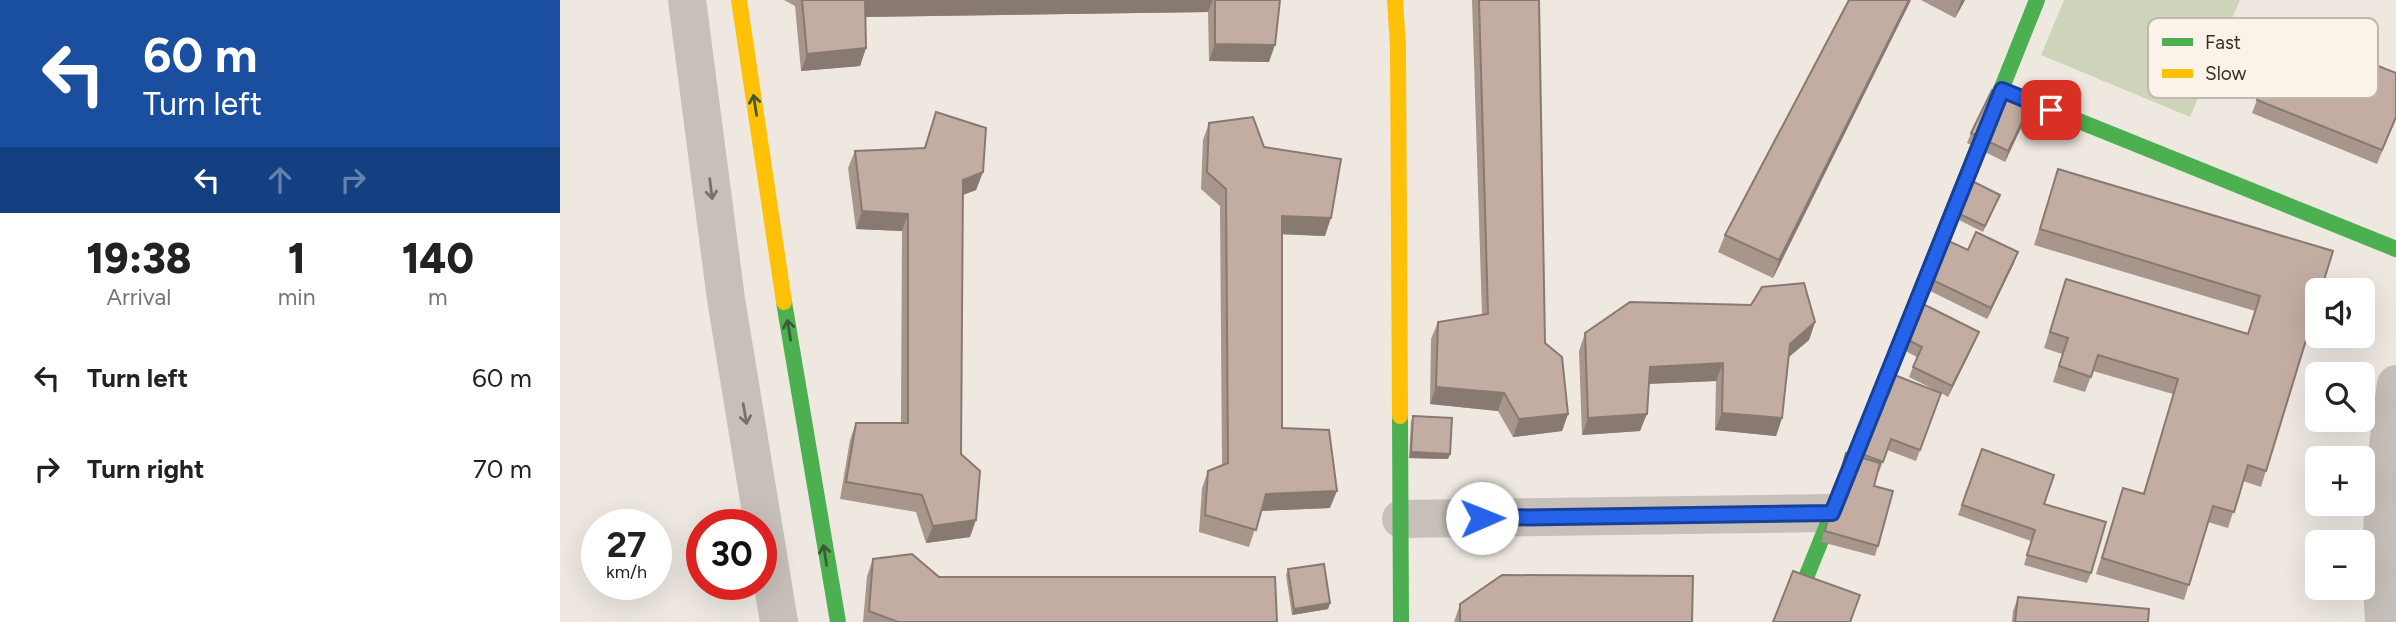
<!DOCTYPE html>
<meta charset="utf-8">
<style>
body{margin:0;font-family:Figtree,sans-serif;background:#f6f6f6;color:#222;height:100vh;display:flex;flex-direction:column;font-size:26px;white-space:nowrap}
*{box-sizing:border-box;margin:0}
p{font-size:23px;color:#767676}
.icon{flex:none;width:38px;height:38px;fill:none;stroke:currentColor;stroke-width:2;stroke-linecap:round;stroke-linejoin:round}
.map{position:relative;flex:1;overflow:hidden}
.details{display:flex;flex-direction:column;background:#fff;width:560px}
.details>*{flex:none}
.hud{background:#1a4fa0;color:#fff;overflow:hidden}
.fabs{position:absolute;left:1745px;top:278px;display:grid;gap:14px}
.fabs a{display:grid;place-items:center;width:70px;height:70px;border-radius:10px;background:#fff;box-shadow:0 7px 28px #0002;font-size:35px}
.speed{position:absolute;left:21px;top:509px;display:flex;gap:14px;font-size:35px;font-weight:700;text-align:center}
.speed>*{display:grid;place-content:center;width:91px;height:91px;border-radius:50%;background:#fff;box-shadow:0 7px 28px #0002;line-height:1}
.speed small{font-size:18px;font-weight:400}
.speed .limit{border:10px solid #d22;background:#fff;color:#111}
.pin{position:absolute;display:grid;place-items:center;width:60px;height:60px;color:#fff;margin:-30px;border-radius:14px;box-shadow:0 4px 10px #0006}
.me{position:absolute;width:77px;margin:-38px;rotate:89deg;stroke-linejoin:round;filter:drop-shadow(0 0 5px #0008)}
.turn{display:flex;align-items:center;gap:24px;height:147px;padding:0 28px;font-size:32px}
.turn .icon{width:91px;height:91px;stroke-width:2.5}
.turn b{display:block;font-size:49px;line-height:60px}
.lanes{display:flex;align-items:center;height:66px;padding:0 28px;background:#0003;justify-content:center;gap:35px;direction:ltr}
.lanes .off{opacity:.35}
.eta{display:flex;justify-content:space-evenly;align-items:center;height:119px;text-align:center}
.eta b{font-size:42px;font-weight:800;line-height:49px}
ul{padding:0;list-style:none}
li{display:flex;align-items:center;gap:21px;height:91px;padding:0 28px}
li div{flex:1}
li b{display:block;font-size:26px}
li em{font-style:normal}
main{display:flex;flex:1;min-height:0}
.map>svg:first-child{display:block}
.green{fill:#ced4ba}
.lines{fill:none;stroke-linecap:round;stroke-linejoin:round}
.street{stroke:#c7c0ba;stroke-width:38}
.fast{stroke:#4caf50;stroke-width:16}
.slow{stroke:#ffc107;stroke-width:16}
.wall{fill:#a8958b}
.shaded-wall{fill:#887971}
.building{fill:#c3ada2;stroke:#887971;stroke-width:2}
.oneway{stroke:#3f5b36}
.oneway2{stroke:#78706a}
.route-casing{stroke:#184099;stroke-width:18}
.route{stroke:#2563eb;stroke-width:12}
.key{fill:#fbf3e9;stroke:#c0b8af;stroke-width:2}
.key-label{font-size:19px;fill:#382e28}
</style>
<main>
<section class="details">
<div class="hud">
<div class="turn"><svg class="icon" aria-label="left" viewBox="0 0 24 24"><path d="M17 20v-9H6M10 6l-5 5 5 5"/></svg><div><b>60 m</b>Turn left</div></div>
<div class="lanes"><svg class="icon" aria-label="left" viewBox="0 0 24 24"><path d="M17 20v-9H6M10 6l-5 5 5 5"/></svg><svg class="icon off" aria-label="ahead" viewBox="0 0 24 24"><path d="M12 20V5M6 11l6-6 6 6"/></svg><svg class="icon off" aria-label="right" viewBox="0 0 24 24"><path d="M7 20v-9h11M14 6l5 5-5 5"/></svg></div>
</div>
<div class="eta">
<div><b>19:38</b><p>Arrival</p></div>
<div><b>1</b><p>min</p></div>
<div><b>140</b><p>m</p></div>
</div>
<ul>
<li><svg class="icon" aria-label="left" viewBox="0 0 24 24"><path d="M17 20v-9H6M10 6l-5 5 5 5"/></svg><div><b>Turn left</b></div><em>60 m</em></li>
<li><svg class="icon" aria-label="right" viewBox="0 0 24 24"><path d="M7 20v-9h11M14 6l5 5-5 5"/></svg><div><b>Turn right</b></div><em>70 m</em></li>
</ul>
</section>
<div class="map">
<svg width="1836" height="622" viewBox="0 0 1836 622">
<rect width="100%" height="100%" fill="#eee8e1"/>
<!-- green -->
<polygon class="green" points="1504,0 1680,0 1630,117 1481,55"/>
<g class="lines">
<!-- street -->
<g class="street">
<polyline points="127,0 166,299 219,622"/>
<polyline points="841,519 1272,513"/>
<path d="M1824 622C1818 542 1824 463 1836 384"/>
</g>
<!-- fast -->
<g class="fast">
<polyline points="1442,90 1836,249"/>
<polyline points="224,302 278,622"/>
<polyline points="840,416 841,622"/>
<polyline points="1309,420 1477,0"/>
<polyline points="1228,622 1283,486"/>
</g>
<!-- slow -->
<g class="slow">
<polyline points="179,0 224,302"/>
<polyline points="835,0 838,47 840,416"/>
</g>
</g>
<!-- wall -->
<g class="wall">
<polygon points="224,0 720,0 709,62 649,61 648,12 305,17 306,48 300,66 241,71 235,6"/>
<polygon points="912,0 979,0 985,343 1008,414 1002,431 953,437 938,411 870,404 871,339 878,322 922,315"/>
<polygon points="1351,0 1213,278 1158,252 1165,235"/>
<polygon points="1361,0 1405,0 1395,18"/>
<polygon points="1697,100 1836,118 1817,164 1692,113"/>
<polygon points="376,112 423,172 416,190 403,195 401,454 410,537 366,543 356,512 280,499 290,440 296,423 341,423 342,231 296,229 288,168 295,151 364,148"/>
<polygon points="1465,119 1445,162 1407,143 1411,133"/>
<polygon points="649,123 704,147 765,236 722,234 722,428 770,508 701,511 689,547 639,532 642,488 648,471 662,466 660,206 641,189 643,140"/>
<polygon points="1498,169 1773,251 1701,487 1683,481 1668,528 1648,522 1624,600 1536,574 1563,488 1583,494 1613,394 1533,371 1525,392 1493,382 1502,354 1484,348 1506,279 1688,334 1695,311 1474,245"/>
<polygon points="1438,200 1423,232 1389,215 1391,210"/>
<polygon points="1408,250 1458,252 1454,263 1427,319 1360,286 1364,276"/>
<polygon points="1255,322 1249,340 1229,357 1222,418 1216,436 1155,430 1156,381 1089,384 1080,431 1022,435 1019,351 1025,333"/>
<polygon points="1419,332 1415,342 1388,397 1381,393 1356,461 1327,450 1319,472 1318,471 1314,486 1318,546 1315,556 1261,542 1286,453 1292,455 1324,371 1379,392 1349,377 1357,357 1334,345 1338,335"/>
<polygon points="853,416 890,454 888,459 849,458 851,422"/>
<polygon points="1422,449 1484,504 1531,573 1527,583 1464,565 1471,541 1398,515"/>
<polygon points="313,559 379,577 717,622 303,622 307,576"/>
<polygon points="728,569 770,603 768,609 732,615 726,575"/>
<polygon points="1458,597 1588,622 1452,622 1453,611"/>
<polygon points="900,604 1132,622 894,622"/>
</g>
<!-- shaded-wall -->
<g class="shaded-wall">
<polygon points="305,0 653,0 648,12 299,17"/>
<polygon points="1349,0 1351,0 1213,278 1219,260"/>
<polygon points="1402,0 1405,0 1395,18 1401,1"/>
<polygon points="655,44 715,45 709,62 649,61"/>
<polygon points="306,48 300,66 241,71 247,54"/>
<polygon points="1469,108 1465,119 1445,162 1448,151"/>
<polygon points="423,172 416,190 397,197 403,180"/>
<polygon points="302,211 348,214 342,231 296,229"/>
<polygon points="722,216 771,218 765,236 716,234"/>
<polygon points="1458,252 1454,263 1427,319 1431,308"/>
<polygon points="1255,322 1249,340 1224,361 1230,344"/>
<polygon points="1419,332 1415,342 1388,397 1392,386"/>
<polygon points="1163,363 1156,381 1083,384 1090,367"/>
<polygon points="876,387 944,393 938,411 870,404"/>
<polygon points="1162,413 1222,418 1216,436 1155,430"/>
<polygon points="1008,414 1002,431 953,437 959,419"/>
<polygon points="1087,414 1080,431 1022,435 1028,418"/>
<polygon points="851,452 890,454 888,459 849,458"/>
<polygon points="777,491 770,508 699,511 706,494"/>
<polygon points="416,520 410,537 366,543 373,526"/>
<polygon points="770,603 768,609 732,615 734,609"/>
</g>
<!-- building -->
<g class="building">
<polygon points="242,0 305,0 306,48 247,54"/>
<polygon points="655,0 720,0 715,45 655,44"/>
<polygon points="919,0 979,0 985,343 1002,357 1008,414 959,419 944,393 876,387 878,322 928,314"/>
<polygon points="1289,0 1349,0 1219,260 1165,235"/>
<polygon points="1725,29 1836,73 1836,117 1822,150 1697,100"/>
<polygon points="1432,90 1469,108 1448,151 1411,133"/>
<polygon points="376,112 426,128 423,172 403,180 401,454 420,471 416,520 373,526 362,495 286,482 296,423 348,423 348,214 302,211 295,151 365,148"/>
<polygon points="693,117 704,147 781,159 771,218 722,216 722,428 769,430 777,491 706,494 696,530 645,515 648,471 668,463 666,189 647,172 649,123"/>
<polygon points="1498,169 1773,251 1761,290 1757,290 1757,304 1706,471 1688,465 1674,512 1653,506 1629,585 1542,558 1563,488 1584,494 1618,379 1538,355 1531,377 1499,366 1508,338 1490,332 1506,279 1688,334 1700,296 1480,229"/>
<polygon points="1406,178 1440,195 1425,226 1391,210"/>
<polygon points="1416,232 1458,252 1431,308 1364,276 1382,238 1408,250"/>
<polygon points="1244,283 1255,322 1230,344 1222,418 1162,413 1163,363 1090,367 1087,414 1028,418 1025,333 1070,302 1191,305 1202,287"/>
<polygon points="1355,300 1419,332 1392,386 1353,367 1362,347 1338,335"/>
<polygon points="1324,371 1381,393 1360,450 1331,439 1323,462 1294,451"/>
<polygon points="853,416 892,418 890,454 851,452"/>
<polygon points="1422,449 1494,475 1484,504 1546,522 1531,573 1467,555 1475,530 1402,505"/>
<polygon points="1286,453 1320,463 1314,486 1333,491 1318,546 1265,531"/>
<polygon points="352,554 379,577 715,577 717,622 338,622 309,611 313,559"/>
<polygon points="764,564 770,603 734,609 728,569"/>
<polygon points="1233,571 1300,595 1290,622 1213,622"/>
<polygon points="942,575 1133,576 1132,622 900,622 900,604"/>
<polygon points="1458,597 1589,609 1588,622 1455,622"/>
</g>
<!-- one-way arrows -->
<defs><path id="oneway-shaft" d="M-6 0H5M1.5-3L5.5 0L1.5 3" fill="none" stroke-width="1.6" stroke-linecap="round" stroke-linejoin="round" transform="scale(1.75)"/></defs>
<g class="oneway">
<use href="#oneway-shaft" transform="translate(195 105) rotate(-99)"/>
<use href="#oneway-shaft" transform="translate(229 330) rotate(-99)"/>
<use href="#oneway-shaft" transform="translate(265 555) rotate(-99)"/>
</g>
<g class="oneway2">
<use href="#oneway-shaft" transform="translate(151 189) rotate(83)"/>
<use href="#oneway-shaft" transform="translate(185 414) rotate(80)"/>
</g>
<g class="lines">
<defs>
<polyline id="route" points="922,518 1272,513 1442,90 1491,110"/>
</defs>
<!-- route casing -->
<use href="#route" class="route-casing"/>
<!-- route -->
<use href="#route" class="route"/>
</g>
<!-- legend -->
<rect x="1588" y="18" width="230" height="80" rx="10" class="key"/>
<rect x="1602" y="38" width="31" height="8" fill="#4caf50"/>
<rect x="1602" y="69" width="31" height="9" fill="#ffc107"/>
<g class="key-label">
<text x="1645" y="49">Fast</text>
<text x="1645" y="80">Slow</text>
</g>
</svg>
<div class="fabs">
<a><svg class="icon" aria-label="sound" viewBox="0 0 24 24"><path d="M4 9h4l5-4v14l-5-4H4zM17 9q2 3 0 6"/></svg></a>
<a><svg class="icon" aria-label="search" viewBox="0 0 24 24"><circle cx="10" cy="10" r="6"/><path d="M15 15l6 6"/></svg></a>
<a>+</a>
<a>−</a>
</div>
<div class="speed"><div>27<small>km/h</small></div><div class="limit">30</div></div>
<div class="pin" style="left:1491px;top:110px;background:#d93025"><svg class="icon" aria-label="arrive" viewBox="0 0 24 24"><path d="M6 21V4h12l-3 4 3 4H6"/></svg></div>
<svg class="me" style="left:922px;top:518px" viewBox="-20 -20 40 40"><circle r="19" fill="#fff"/><path d="M0-13L10 11 0 6-10 11z" fill="#2563eb"/></svg>
</div>
</main>
